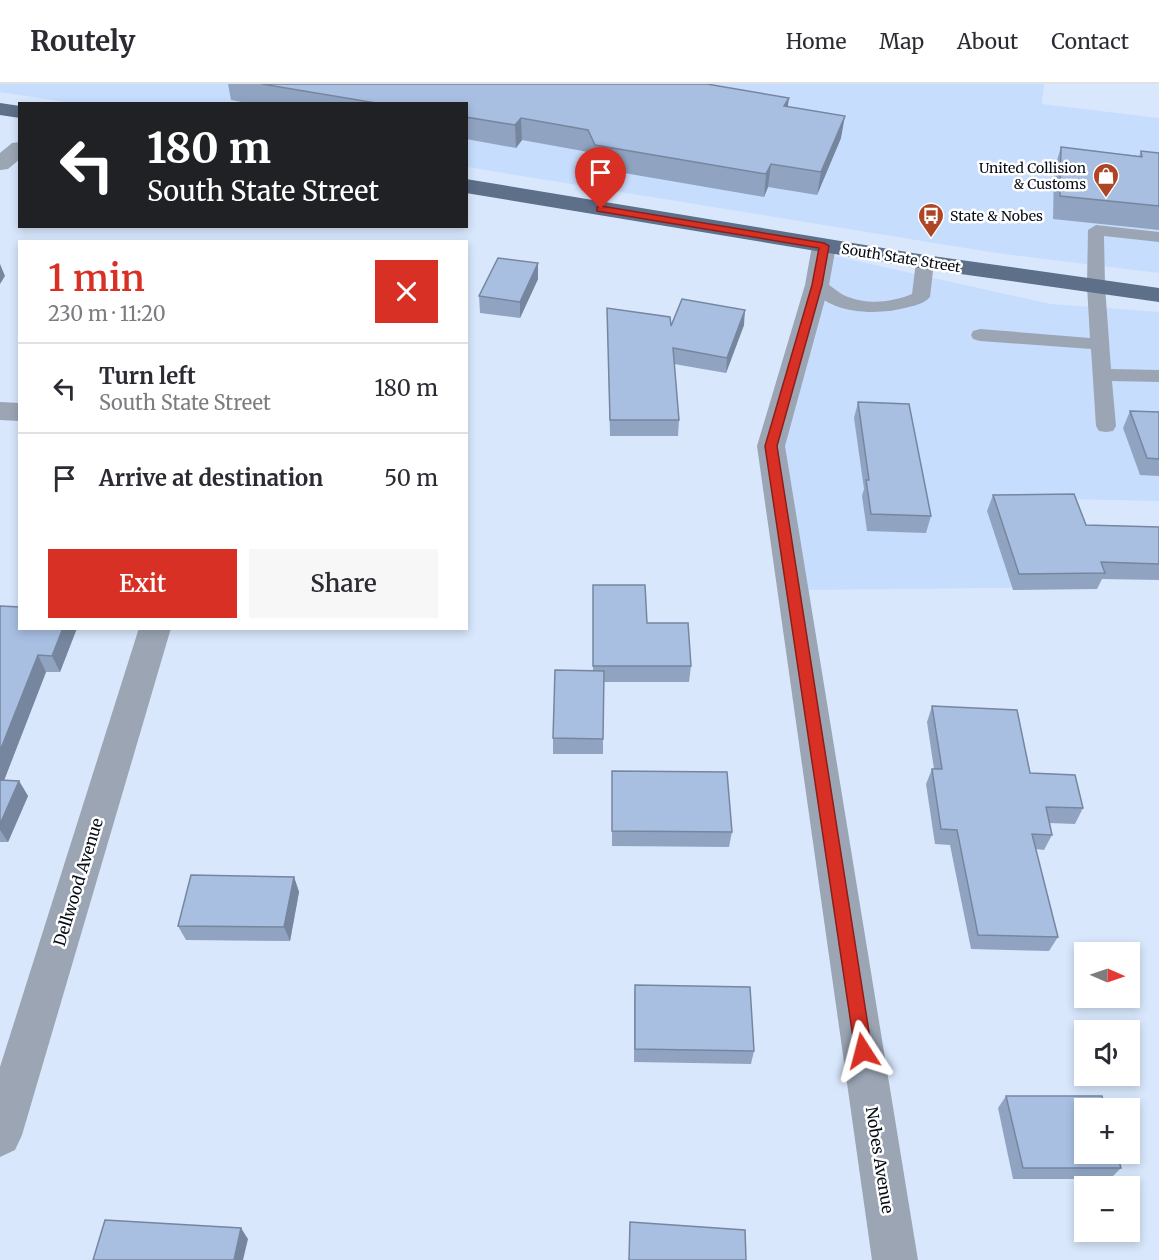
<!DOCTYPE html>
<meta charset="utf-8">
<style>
body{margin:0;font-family:Merriweather,serif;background:#f7f7f7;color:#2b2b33;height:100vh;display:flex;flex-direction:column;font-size:22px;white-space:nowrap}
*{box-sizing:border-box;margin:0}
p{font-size:20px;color:#7c7c81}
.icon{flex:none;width:33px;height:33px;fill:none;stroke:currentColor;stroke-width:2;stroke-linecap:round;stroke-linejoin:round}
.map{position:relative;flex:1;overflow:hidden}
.sheet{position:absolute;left:18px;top:156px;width:450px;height:390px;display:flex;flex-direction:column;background:#fff;border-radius:0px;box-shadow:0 3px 9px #0003}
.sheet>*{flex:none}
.hud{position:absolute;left:18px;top:18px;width:450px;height:126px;border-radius:0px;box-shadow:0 3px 9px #0003;background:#202124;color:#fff;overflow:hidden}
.needle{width:39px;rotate:92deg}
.controls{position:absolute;left:1074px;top:858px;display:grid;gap:12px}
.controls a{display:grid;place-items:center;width:66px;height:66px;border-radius:0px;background:#fff;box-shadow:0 3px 9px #0003;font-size:30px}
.pin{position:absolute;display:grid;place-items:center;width:51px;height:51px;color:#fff;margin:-62px -26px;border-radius:50% 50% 50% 0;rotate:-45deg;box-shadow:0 0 6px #0007}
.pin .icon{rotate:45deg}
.me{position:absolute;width:66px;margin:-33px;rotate:351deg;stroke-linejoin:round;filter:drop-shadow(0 0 4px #0008)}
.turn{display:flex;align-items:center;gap:21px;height:126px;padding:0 30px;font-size:27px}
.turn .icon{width:78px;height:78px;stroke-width:2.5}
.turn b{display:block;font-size:42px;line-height:51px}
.round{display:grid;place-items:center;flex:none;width:63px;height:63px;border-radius:0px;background:#f7f7f7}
.summary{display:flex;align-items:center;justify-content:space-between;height:102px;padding:0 30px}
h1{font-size:36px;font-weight:600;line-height:45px;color:#d93025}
.cta{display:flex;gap:12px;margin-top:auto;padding:12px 30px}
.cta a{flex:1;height:69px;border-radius:0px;background:#d93025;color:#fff;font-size:24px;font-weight:600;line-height:69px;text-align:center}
.cta a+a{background:#f7f7f7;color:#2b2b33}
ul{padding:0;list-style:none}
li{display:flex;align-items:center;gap:18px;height:90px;padding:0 30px;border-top:2px solid #e1e1e2}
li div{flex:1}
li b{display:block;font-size:22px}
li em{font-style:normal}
header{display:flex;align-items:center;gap:36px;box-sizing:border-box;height:84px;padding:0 30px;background:#fff;border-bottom:2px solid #e1e1e2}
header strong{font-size:28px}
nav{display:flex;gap:33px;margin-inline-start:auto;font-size:21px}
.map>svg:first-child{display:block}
.built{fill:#c7ddfe}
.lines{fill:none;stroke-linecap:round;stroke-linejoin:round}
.lane{fill:#9ba5b4;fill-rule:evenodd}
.street{fill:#9ba5b4;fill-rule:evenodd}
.primary{fill:#5d6f89;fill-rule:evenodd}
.wall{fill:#90a4c2}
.shaded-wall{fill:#76869e}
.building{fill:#a8bfe2;stroke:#76869e;stroke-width:1.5}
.route{fill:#d93025;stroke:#8d1f18;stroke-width:1.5}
.labels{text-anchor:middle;stroke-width:5;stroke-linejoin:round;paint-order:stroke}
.far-poi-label{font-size:14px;fill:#070d16;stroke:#fff;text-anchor:end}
.far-street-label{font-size:14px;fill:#070d16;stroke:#fff}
.street-label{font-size:16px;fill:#070d16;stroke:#fff}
</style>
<header>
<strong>Routely</strong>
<nav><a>Home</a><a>Map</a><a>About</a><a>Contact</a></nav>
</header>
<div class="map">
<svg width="1159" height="1176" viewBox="0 0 1159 1176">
<rect width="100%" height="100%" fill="#d8e7fc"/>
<!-- built -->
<g class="built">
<polygon points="0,0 1044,0 1042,20 1159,34 1159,189 996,169 467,83 466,20 72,19 0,8"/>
<polygon points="830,171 1051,220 1159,228 1159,417 1060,415 1098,503 803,506 779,361"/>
</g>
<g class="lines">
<!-- lane -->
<g class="lane">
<polygon points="1096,141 1159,148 1159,158 1104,152 1105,202 1111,285 1159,286 1159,298 1112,297 1116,342 1113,347 1106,348 1099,347 1096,342 1091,265 980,257 973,255 971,251 973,247 980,245 1090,254 1087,202 1088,146"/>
<path d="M925 173 931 174 934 178 930 213C925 219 917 221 909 223 877 232 829 231 808 201L811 197C826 193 834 208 848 213 868 221 893 218 912 210L916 178 919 174Z"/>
</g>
<!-- street -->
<g class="street">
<polygon points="20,58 20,75 8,85 0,86 0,69 12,59"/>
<polygon points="824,155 832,157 836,162 829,201 785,362 918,1176 872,1176 757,362 805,201 812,162 816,157"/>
<polygon points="0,318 20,319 20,337 0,336"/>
<polygon points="139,544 171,544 22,1051 15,1066 0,1073 0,983"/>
</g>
<!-- primary -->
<g class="primary">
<polygon points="0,19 20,22 20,34 0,31"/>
<polygon points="466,95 925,171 1159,204 1159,218 925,185 466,109"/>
</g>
</g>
<!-- wall -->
<g class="wall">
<polygon points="228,0 707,0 788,23 841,54 817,111 768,103 764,113 595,84 588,68 522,56 516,64 466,55 466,20 252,20 231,16"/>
<polygon points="1061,63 1139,72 1141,67 1159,69 1159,146 1053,135 1054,86"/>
<polygon points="538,179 538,195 520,234 480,229 479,212"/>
<polygon points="607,224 671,242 744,241 726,289 674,280 679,336 678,352 610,352"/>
<polygon points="858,318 931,432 926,449 867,447 862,412 864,405 854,334"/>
<polygon points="1130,327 1159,328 1159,392 1140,391 1123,344"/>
<polygon points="993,411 1086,441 1159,443 1159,496 1102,495 1097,505 1013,506 987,427"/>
<polygon points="593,501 647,539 691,582 689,598 603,598 603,670 553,670 553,654 593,587"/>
<polygon points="0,522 77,544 60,588 46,588 4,696 19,697 28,712 8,758 0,758"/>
<polygon points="932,622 1083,724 1075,740 1049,739 1052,751 1044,766 1036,765 1058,853 1049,867 971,865 950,761 935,760 926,700 932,685 934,685 927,638"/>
<polygon points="612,687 732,748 729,763 612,762"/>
<polygon points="294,793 299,808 290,857 186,856 178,842"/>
<polygon points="635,901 754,967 751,980 634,978 634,914"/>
<polygon points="1006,1012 1121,1084 1110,1095 1013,1095 998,1024"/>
</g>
<!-- shaded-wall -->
<g class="shaded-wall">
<polygon points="789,14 786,36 784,22"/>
<polygon points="845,32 841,54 817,111 821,88"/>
<polygon points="521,34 522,56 516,64 515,41"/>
<polygon points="771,80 768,103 764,113 766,90"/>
<polygon points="538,179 538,195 520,234 520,218"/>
<polygon points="0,180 5,192 0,200"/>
<polygon points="745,226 744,241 726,289 727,274"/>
<polygon points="63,544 77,544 60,588 52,572"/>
<polygon points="38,571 46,588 0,707 0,667"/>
<polygon points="19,697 28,712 8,758 0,746 0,740"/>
<polygon points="294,793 299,808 290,857 284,843"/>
<polygon points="241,1144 248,1155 243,1176 234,1176"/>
</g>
<!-- building -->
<g class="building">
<polygon points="262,0 707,0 789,14 784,22 845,32 821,88 771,80 766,90 595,61 588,46 521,34 515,41 466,33 466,20 382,20"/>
<polygon points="1061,63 1142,73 1141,67 1159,69 1159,122 1060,112"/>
<polygon points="498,174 538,179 520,218 479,212"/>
<polygon points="682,215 745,226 727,274 673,264 679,336 610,336 607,224 670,233 671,242"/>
<polygon points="858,318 909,320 931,432 871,430 866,396 869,396"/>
<polygon points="1130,327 1159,328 1159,375 1147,374"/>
<polygon points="1074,410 1086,441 1159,443 1159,480 1101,478 1105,489 1019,490 993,411"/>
<polygon points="593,501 645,501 647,539 688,539 691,582 593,582"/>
<polygon points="0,522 20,523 20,544 63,544 52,572 38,571 0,667"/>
<polygon points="555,586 604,587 603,655 553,654"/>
<polygon points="932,622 1017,626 1030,689 1075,691 1083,724 1046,723 1052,751 1032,750 1058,853 978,851 957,746 941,745 932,685 942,685"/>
<polygon points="612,687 727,688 732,748 612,747"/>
<polygon points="0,696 19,697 0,740"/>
<polygon points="191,791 294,793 284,843 178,842"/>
<polygon points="635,901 750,903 754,967 635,965"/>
<polygon points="1006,1012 1102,1012 1105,1024 1084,1024 1084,1070 1117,1070 1121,1084 1023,1084"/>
<polygon points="105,1136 241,1144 234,1176 93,1176"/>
<polygon points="630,1138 745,1146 746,1176 629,1176"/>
</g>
<!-- route -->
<polygon class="route" points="601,122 824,159 829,162 822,201 777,362 872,967 869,973 863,975 857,973 855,967 765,362 812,201 819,164 597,127 597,123"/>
<!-- icons -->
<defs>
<symbol id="shop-pin" viewBox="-11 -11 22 30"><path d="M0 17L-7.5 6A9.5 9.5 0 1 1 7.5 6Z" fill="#ae4626" stroke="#fff"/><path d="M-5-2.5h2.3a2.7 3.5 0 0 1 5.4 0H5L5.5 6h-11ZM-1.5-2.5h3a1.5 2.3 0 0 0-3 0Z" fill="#fff"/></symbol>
<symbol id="bus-pin" viewBox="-11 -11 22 30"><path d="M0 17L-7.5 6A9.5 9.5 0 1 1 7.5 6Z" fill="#ae4626" stroke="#fff"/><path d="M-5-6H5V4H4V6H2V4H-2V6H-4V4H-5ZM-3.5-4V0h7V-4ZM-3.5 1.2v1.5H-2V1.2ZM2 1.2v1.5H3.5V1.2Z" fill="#fff"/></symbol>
</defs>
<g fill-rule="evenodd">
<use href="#shop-pin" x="1091" y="77" width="30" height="40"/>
<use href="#bus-pin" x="916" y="117" width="30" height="40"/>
</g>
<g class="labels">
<!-- far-poi labels -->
<g class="far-poi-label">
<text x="1086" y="89">United Collision<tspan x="1086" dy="16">&amp; Customs</tspan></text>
<text x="950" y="137" text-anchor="start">State &amp; Nobes</text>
</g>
<!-- far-street labels -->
<g class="far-street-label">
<text transform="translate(901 174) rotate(9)" y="5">South State Street</text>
</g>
<!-- street labels -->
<g class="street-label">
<text transform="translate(78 798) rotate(-73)" y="6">Dellwood Avenue</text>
<text transform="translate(880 1076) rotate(81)" y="6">Nobes Avenue</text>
</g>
</g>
</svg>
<div class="controls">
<a><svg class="needle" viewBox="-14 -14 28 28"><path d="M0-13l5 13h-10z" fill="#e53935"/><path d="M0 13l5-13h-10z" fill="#7c7c81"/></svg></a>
<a><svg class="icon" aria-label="sound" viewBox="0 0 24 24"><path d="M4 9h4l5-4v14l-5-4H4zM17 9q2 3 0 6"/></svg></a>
<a>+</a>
<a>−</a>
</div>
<div class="pin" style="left:601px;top:125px;background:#d93025"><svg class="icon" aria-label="arrive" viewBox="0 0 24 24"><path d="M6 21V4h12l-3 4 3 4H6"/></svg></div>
<svg class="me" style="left:863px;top:967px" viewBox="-20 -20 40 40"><path d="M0-17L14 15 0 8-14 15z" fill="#d93025" stroke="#fff" stroke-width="4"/></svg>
<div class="hud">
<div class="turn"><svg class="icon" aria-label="left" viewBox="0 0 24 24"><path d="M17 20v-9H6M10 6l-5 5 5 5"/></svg><div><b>180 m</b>South State Street</div></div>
</div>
<section class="sheet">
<div class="summary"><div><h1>1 min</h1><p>230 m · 11:20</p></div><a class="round" style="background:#d93025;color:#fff"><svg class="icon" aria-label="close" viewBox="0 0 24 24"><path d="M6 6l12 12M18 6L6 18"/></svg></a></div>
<ul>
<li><svg class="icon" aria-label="left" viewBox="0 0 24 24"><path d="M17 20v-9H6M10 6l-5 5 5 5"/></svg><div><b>Turn left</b><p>South State Street</p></div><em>180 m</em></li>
<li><svg class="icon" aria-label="arrive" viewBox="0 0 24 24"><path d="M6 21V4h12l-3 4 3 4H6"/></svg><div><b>Arrive at destination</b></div><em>50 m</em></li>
</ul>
<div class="cta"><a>Exit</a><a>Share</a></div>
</section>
</div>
